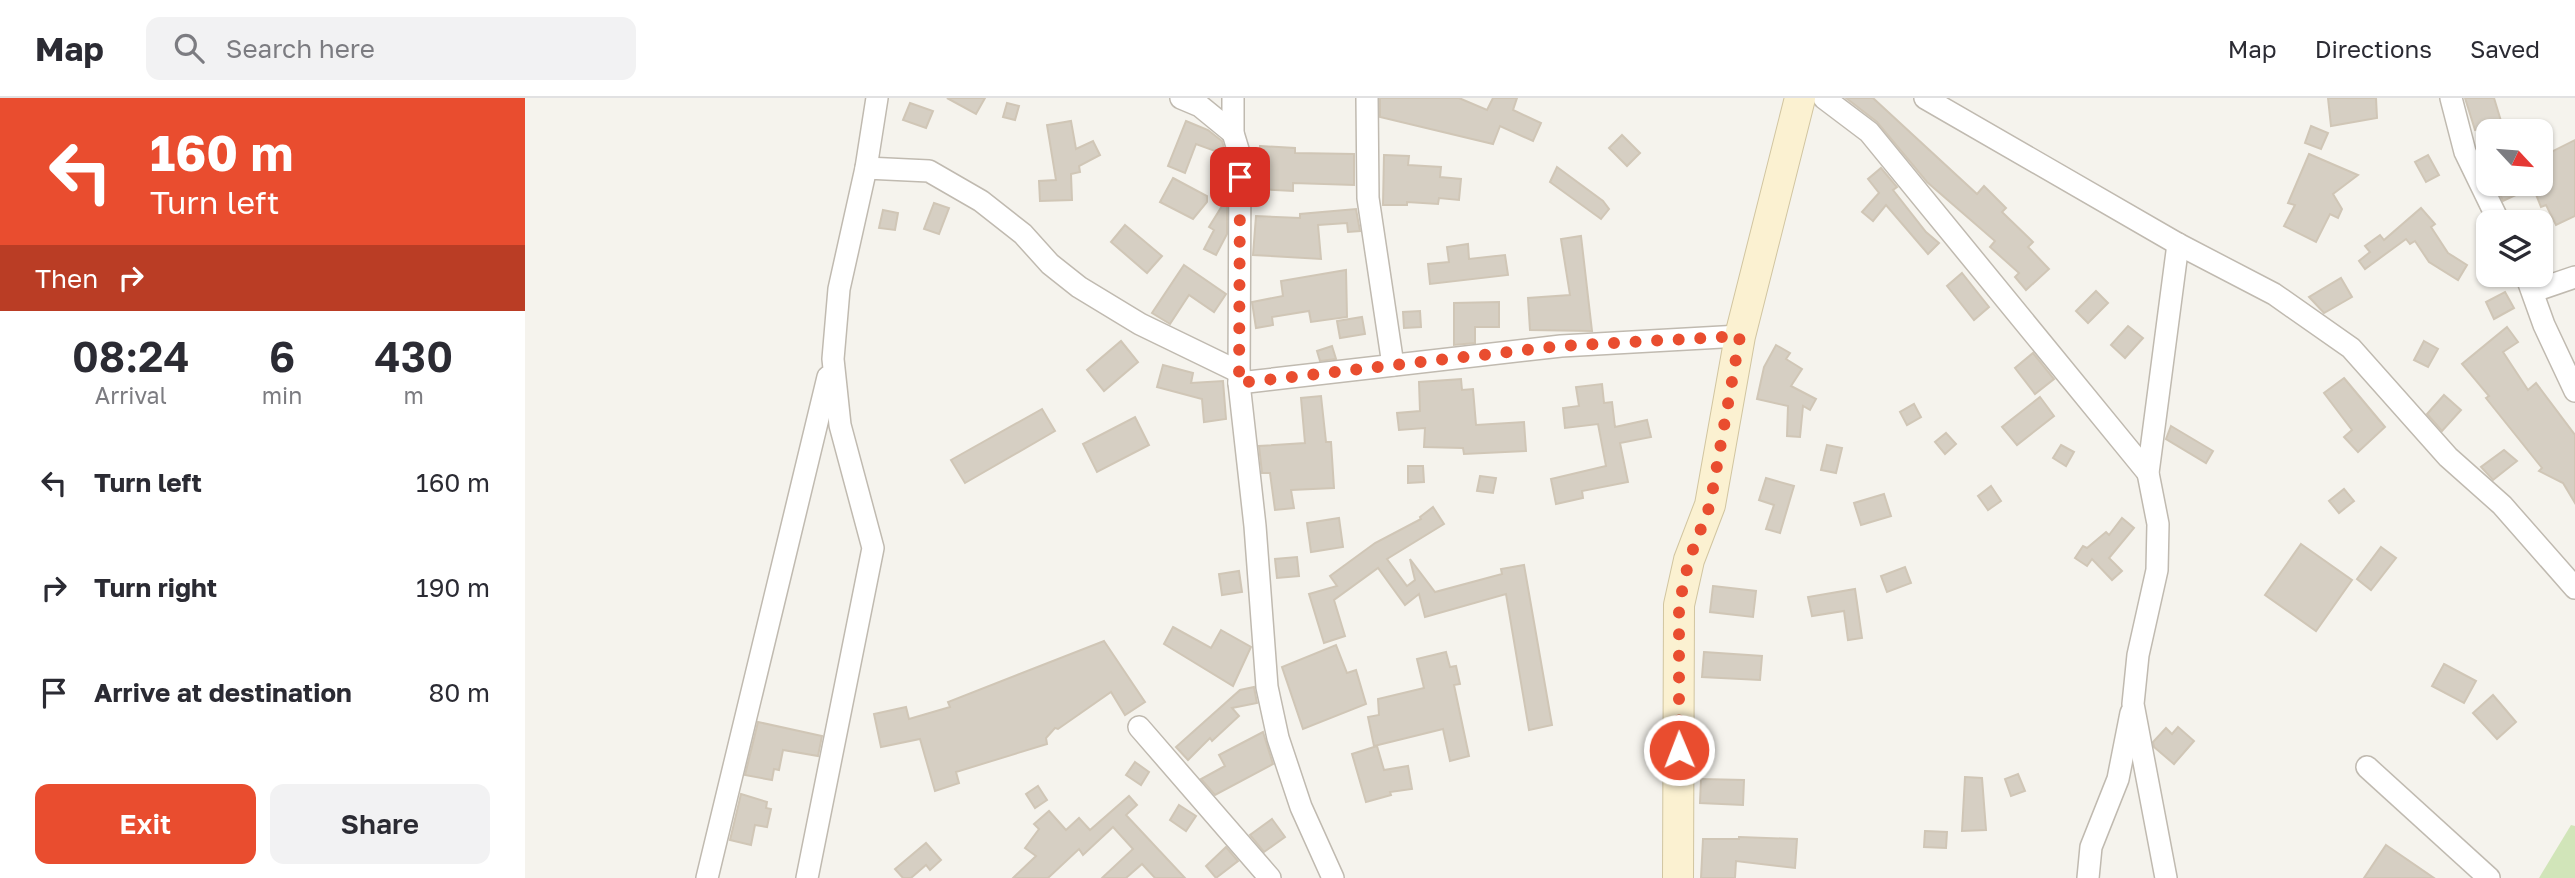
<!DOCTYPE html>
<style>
body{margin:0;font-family:"Golos Text",sans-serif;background:#f2f2f3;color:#2b2b33;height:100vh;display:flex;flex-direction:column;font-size:26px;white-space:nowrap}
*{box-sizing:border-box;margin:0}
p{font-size:23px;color:#7c7c81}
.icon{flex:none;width:38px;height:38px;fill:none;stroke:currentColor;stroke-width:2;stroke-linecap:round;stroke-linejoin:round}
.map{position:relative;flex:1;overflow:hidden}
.panel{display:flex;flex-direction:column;background:#fff;width:525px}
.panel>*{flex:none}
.hud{background:#e94d2f;color:#fff;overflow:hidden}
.needle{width:46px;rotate:116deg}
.tools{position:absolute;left:1951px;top:21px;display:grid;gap:14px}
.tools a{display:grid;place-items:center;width:77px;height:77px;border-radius:14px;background:#fff;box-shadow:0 2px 5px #0004;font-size:35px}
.pin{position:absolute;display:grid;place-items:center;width:60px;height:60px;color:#fff;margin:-30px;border-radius:14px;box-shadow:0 4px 10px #0006}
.me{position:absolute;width:77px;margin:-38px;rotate:359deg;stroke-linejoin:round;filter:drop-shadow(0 0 5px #0008)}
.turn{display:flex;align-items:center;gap:24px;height:147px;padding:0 35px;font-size:32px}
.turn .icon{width:91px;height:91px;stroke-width:2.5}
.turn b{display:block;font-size:49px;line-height:60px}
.then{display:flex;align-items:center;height:66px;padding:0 35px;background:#0003;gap:14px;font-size:26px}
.eta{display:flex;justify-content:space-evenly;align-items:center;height:119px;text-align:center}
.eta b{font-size:42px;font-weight:600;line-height:49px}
.action{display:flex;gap:14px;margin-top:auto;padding:14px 35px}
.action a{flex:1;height:80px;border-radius:14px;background:#e94d2f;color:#fff;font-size:28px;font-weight:600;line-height:80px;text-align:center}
.action a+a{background:#f2f2f3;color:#2b2b33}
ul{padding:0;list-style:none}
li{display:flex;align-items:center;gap:21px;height:105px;padding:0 35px}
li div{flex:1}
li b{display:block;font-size:26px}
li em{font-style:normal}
header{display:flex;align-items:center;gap:42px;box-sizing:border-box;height:98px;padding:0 35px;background:#fff;border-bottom:2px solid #e1e1e2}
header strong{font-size:33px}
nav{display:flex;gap:38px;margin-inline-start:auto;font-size:24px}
.search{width:490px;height:63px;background:#f2f2f3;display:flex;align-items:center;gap:18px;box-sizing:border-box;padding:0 24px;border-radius:14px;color:#7c7c81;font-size:26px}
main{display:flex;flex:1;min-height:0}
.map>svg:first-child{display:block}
.green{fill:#d1e5b9}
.building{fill:#d6cfc3;stroke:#d0c6b6;stroke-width:2}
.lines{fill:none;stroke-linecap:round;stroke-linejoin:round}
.minor-casing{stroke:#c0bab0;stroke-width:24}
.secondary-casing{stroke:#d1c5a0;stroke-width:32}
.minor{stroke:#fff;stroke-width:21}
.secondary{stroke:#fbf1d1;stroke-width:30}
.route{stroke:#e94d2f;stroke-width:12;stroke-dasharray:0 21.6}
</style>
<header>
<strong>Map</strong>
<div class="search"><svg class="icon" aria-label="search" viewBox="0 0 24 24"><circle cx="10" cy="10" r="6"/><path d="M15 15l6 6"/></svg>Search here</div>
<nav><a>Map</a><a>Directions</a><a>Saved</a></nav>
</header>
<main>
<section class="panel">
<div class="hud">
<div class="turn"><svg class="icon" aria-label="left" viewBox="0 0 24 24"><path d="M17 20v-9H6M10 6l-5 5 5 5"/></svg><div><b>160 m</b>Turn left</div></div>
<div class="then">Then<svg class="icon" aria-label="right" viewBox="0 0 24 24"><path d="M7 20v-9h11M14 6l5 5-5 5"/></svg></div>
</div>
<div class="eta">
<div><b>08:24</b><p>Arrival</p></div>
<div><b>6</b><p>min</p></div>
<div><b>430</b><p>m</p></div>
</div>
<ul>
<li><svg class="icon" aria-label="left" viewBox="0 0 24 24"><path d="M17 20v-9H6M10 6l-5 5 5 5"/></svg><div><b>Turn left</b></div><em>160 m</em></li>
<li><svg class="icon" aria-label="right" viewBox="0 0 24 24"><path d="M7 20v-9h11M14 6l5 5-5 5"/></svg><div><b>Turn right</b></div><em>190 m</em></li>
<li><svg class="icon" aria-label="arrive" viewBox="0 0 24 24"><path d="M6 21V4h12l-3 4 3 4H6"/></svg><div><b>Arrive at destination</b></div><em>80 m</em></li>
</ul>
<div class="action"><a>Exit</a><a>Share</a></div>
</section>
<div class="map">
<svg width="2050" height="780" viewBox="0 0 2050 780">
<rect width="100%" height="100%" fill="#f5f3ed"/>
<!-- green -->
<polygon class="green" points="2046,727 2050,728 2050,780 2014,780"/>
<!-- building -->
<g class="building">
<polygon points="422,0 460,0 451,16"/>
<polygon points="855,0 934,0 962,12 968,0 992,0 988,12 1016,25 1008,43 975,28 968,46 855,19"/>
<polygon points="1321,0 1348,0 1452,96 1459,88 1481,110 1477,114 1508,144 1503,149 1524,171 1501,192 1490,179 1494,175 1465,149 1470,143 1402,84 1352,24"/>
<polygon points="1803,0 1851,0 1852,20 1806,28"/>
<polygon points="1940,0 1969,0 1976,23 1950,32"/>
<polygon points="385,5 408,13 401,30 378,22"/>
<polygon points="482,5 494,8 490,22 478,19"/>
<polygon points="546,23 551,51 568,43 575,57 554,68 555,74 546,76 547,102 515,103 514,83 531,82 522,27"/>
<polygon points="661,23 683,32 697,43 701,57 671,46 660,75 643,68"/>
<polygon points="1786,28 1803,35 1796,51 1780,45"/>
<polygon points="1097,37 1115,55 1102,68 1084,50"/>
<polygon points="2050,42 2050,118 2031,127 2021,107 2016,109 2008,89 1978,103 1970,86 2016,86 2016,59"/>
<polygon points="735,48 770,50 770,55 829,56 829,87 768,85 768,93 733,91"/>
<polygon points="1784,56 1833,77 1808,96 1817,111 1813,120 1805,116 1791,144 1759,128 1770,107 1763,105"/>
<polygon points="859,57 884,58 883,67 916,69 915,79 936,81 934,102 914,100 913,106 882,104 882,107 858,107"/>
<polygon points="1903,57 1914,77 1901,84 1890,64"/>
<polygon points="1032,69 1078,103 1084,111 1076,121 1025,84"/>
<polygon points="1356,70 1372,89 1368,92 1401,134 1414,145 1403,156 1361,107 1348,123 1337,114 1354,95 1343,81"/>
<polygon points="648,80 682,98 682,104 668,121 635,104"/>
<polygon points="409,105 424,110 414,136 399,131"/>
<polygon points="697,108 702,108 702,136 691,157 679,151 689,132 684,129"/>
<polygon points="1896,110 1910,126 1906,129 1923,155 1942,167 1933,182 1904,164 1890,143 1885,146 1881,141 1840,171 1834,163 1845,154 1840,148 1855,137 1859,142"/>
<polygon points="831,111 835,133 823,134 822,125 793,127 796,161 728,157 731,118 775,120 775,116"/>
<polygon points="358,112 373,115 370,132 354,130"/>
<polygon points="600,127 637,158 622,175 586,144"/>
<polygon points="1056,138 1067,233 1005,232 1003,200 1045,197 1036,141"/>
<polygon points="943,146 944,161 980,157 983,177 905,186 903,166 924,164 922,149"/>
<polygon points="659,167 701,196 689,214 664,197 645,226 627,215"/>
<polygon points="821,172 822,219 786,224 784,213 747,219 748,227 731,230 727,204 758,198 756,183"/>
<polygon points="1437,175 1464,209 1449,222 1422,188"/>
<polygon points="1816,180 1827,199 1799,215 1784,199"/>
<polygon points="1571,193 1583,205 1563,225 1551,213"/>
<polygon points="1980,194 1989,210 1969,221 1961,204"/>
<polygon points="974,204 974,229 950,229 950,245 929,247 929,205"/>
<polygon points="895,213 896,229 879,230 878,214"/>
<polygon points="837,219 840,236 815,240 812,223"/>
<polygon points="1603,228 1618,240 1600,260 1586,247"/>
<polygon points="1982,229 1993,244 1978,254 2003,292 2011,285 2050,337 2050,405 2038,385 2014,373 2017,370 1961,300 1964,298 1937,266"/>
<polygon points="596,243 613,264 579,293 562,272"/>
<polygon points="1899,243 1913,251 1903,269 1889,262"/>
<polygon points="1251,247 1265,255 1261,261 1277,271 1266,288 1291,301 1285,312 1278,308 1275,339 1262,338 1263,308 1232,301 1239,269"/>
<polygon points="807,248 811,261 795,263 792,253"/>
<polygon points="1508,255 1529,281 1510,296 1490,270"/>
<polygon points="638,267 668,275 666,285 698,283 701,321 679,324 677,301 632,289"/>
<polygon points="1819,280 1860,329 1833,354 1819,339 1827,332 1799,295"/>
<polygon points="936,281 937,292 948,291 951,327 999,324 1001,353 939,356 938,350 899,349 900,330 874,332 872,315 895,313 894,284"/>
<polygon points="1077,286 1079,305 1087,304 1090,329 1122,322 1126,339 1095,345 1103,384 1057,393 1058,400 1031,406 1026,381 1081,368 1073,326 1040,330 1038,310 1054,308 1051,289"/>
<polygon points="1919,297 1936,312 1917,333 1902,316"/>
<polygon points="796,298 801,344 806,344 809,390 766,392 769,410 750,412 745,375 737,375 734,348 780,345 776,300"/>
<polygon points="1515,299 1529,318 1492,347 1477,329"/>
<polygon points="1389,306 1396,319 1382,327 1375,314"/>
<polygon points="517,311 530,333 440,385 426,362"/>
<polygon points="610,319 624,347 572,374 558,346"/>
<polygon points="1646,328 1688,353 1681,365 1641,341"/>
<polygon points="1421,335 1431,346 1420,356 1410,344"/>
<polygon points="1302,347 1317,350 1311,375 1296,372"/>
<polygon points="1536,347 1549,354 1541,368 1528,360"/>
<polygon points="1979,352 1992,363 1968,382 1956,369"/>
<polygon points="883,368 898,368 899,384 883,385"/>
<polygon points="955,378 971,380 968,395 952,393"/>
<polygon points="1241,380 1269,388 1255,435 1241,431 1249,407 1234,402"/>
<polygon points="1466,388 1476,403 1463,412 1453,398"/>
<polygon points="1819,391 1829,403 1814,415 1804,403"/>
<polygon points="1359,396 1366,418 1336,427 1329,405"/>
<polygon points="908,409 919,426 862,461 882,488 890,482 885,461 910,494 977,476 976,471 999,467 1027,627 1004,632 981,496 900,519 894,496 880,507 853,470 809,502 820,538 799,545 784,496 812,488 805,478 850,445 896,421 895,419"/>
<polygon points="814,420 818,449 786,454 782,425"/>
<polygon points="1597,420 1609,430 1584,460 1597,473 1587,482 1567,461 1562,468 1550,460 1558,448 1562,450 1581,434 1584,437"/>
<polygon points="1776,446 1827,482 1791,533 1740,497"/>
<polygon points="1856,449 1871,460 1846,492 1832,481"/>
<polygon points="772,459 774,478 752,480 750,461"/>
<polygon points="1380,469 1386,485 1362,494 1356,478"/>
<polygon points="714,473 717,494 697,497 694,476"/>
<polygon points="1188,488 1231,493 1228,519 1185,514"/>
<polygon points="1330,491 1337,540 1323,542 1319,513 1287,518 1283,499"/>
<polygon points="648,529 686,550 696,532 726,549 708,588 639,546"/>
<polygon points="579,543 620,604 600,617 586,594 533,631 530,630 521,640 522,646 431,674 434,685 410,693 395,641 356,649 349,616 381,609 384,621 425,609 423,604"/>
<polygon points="811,547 822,575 831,572 841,606 778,631 757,569"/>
<polygon points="921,554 925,569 931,568 935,586 929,587 944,658 925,663 918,631 849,648 843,619 854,617 853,601 899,590 892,561"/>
<polygon points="1179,554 1237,558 1235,582 1177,579"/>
<polygon points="1919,566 1951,583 1939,605 1907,588"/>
<polygon points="729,589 732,605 707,610 714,618 687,643 685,640 663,662 651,649 715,592"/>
<polygon points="1968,597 1991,624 1972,641 1948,615"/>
<polygon points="233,624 297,638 293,658 258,652 254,672 249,671 247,682 220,677"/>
<polygon points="1653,629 1669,643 1649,666 1629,649 1628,644 1641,630 1647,636"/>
<polygon points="738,634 748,666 690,697 676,681 700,668 694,657"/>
<polygon points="852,648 859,672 883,668 887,691 865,694 866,697 841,704 827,656"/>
<polygon points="610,664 624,674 616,687 601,677"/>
<polygon points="1493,676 1500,693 1486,698 1480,681"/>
<polygon points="1440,679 1457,680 1461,732 1437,733"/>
<polygon points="1176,681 1219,682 1218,707 1175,705"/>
<polygon points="513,688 522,702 510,710 501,696"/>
<polygon points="216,696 242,704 241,710 246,711 242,729 230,727 226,747 205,742"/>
<polygon points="604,698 612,707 601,717 660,780 630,780 617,766 601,780 577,780 608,751 588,729 558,757 554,751 523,780 488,780 511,758 500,750 514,731 509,726 524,713 541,732 554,720 565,732"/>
<polygon points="654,707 671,718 661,733 645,722"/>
<polygon points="747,721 760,739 739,754 725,737"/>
<polygon points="1400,733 1422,734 1421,750 1399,749"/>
<polygon points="1214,739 1272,741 1270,770 1211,763 1210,780 1176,780 1178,741 1214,741"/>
<polygon points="401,745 416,762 405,772 401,767 386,780 378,780 370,771"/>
<polygon points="1861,747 1909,780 1839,780"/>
<polygon points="701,749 713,763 691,780 681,768"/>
</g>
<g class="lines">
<defs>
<g id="minor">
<polyline points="656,0 675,8 708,35"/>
<polyline points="708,0 708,35 715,58 714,285 730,428 742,589 753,640 776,709 808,780"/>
<polyline points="842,0 843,100 868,267"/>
<polyline points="1299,0 1344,34 1623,375"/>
<polyline points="1400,0 1653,146 1749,196 1826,250 1923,359 1977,407 2050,490"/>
<polyline points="1926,0 1940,54 1974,124"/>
<polyline points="341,70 404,73 456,103 498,136 525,166 554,189 615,226 714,274"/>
<polyline points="2001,177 2019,227 2050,293"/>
<polyline points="2009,193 2050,179"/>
<polyline points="714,285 1036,248 1215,238"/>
<polyline points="614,629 745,780"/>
<polyline points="1842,669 1964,780"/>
<polyline points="182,780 303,279"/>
<polyline points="282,780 348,450 315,327 308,261 314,191 341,70 352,0"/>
<polyline points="1563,780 1566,749 1593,681 1606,615"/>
<polyline points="1641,780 1608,606 1613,557 1632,472 1633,426 1623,375 1653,146"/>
</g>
<polyline id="secondary" points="1153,780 1154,507 1164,462 1185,407 1215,238 1275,0"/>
</defs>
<!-- minor casing -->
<use href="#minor" class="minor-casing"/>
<!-- secondary casing -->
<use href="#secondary" class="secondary-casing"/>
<!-- minor -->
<use href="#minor" class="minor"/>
<!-- secondary -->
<use href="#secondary" class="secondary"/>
</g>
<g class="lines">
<!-- route -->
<polyline class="route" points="715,79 714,285 1035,248 1215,238 1185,407 1164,462 1154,507 1154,652"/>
</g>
</svg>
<div class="tools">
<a><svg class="needle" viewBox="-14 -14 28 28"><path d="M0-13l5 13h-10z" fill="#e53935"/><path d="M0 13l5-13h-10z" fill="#7c7c81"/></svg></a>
<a><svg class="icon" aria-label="layers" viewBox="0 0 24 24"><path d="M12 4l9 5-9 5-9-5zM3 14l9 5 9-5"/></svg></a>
</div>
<div class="pin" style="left:715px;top:79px;background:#d93025"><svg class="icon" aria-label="arrive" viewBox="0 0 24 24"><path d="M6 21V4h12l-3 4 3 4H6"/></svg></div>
<svg class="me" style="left:1154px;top:652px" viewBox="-20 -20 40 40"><circle r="17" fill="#e94d2f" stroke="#fff" stroke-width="3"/><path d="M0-11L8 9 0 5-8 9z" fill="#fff"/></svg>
</div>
</main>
